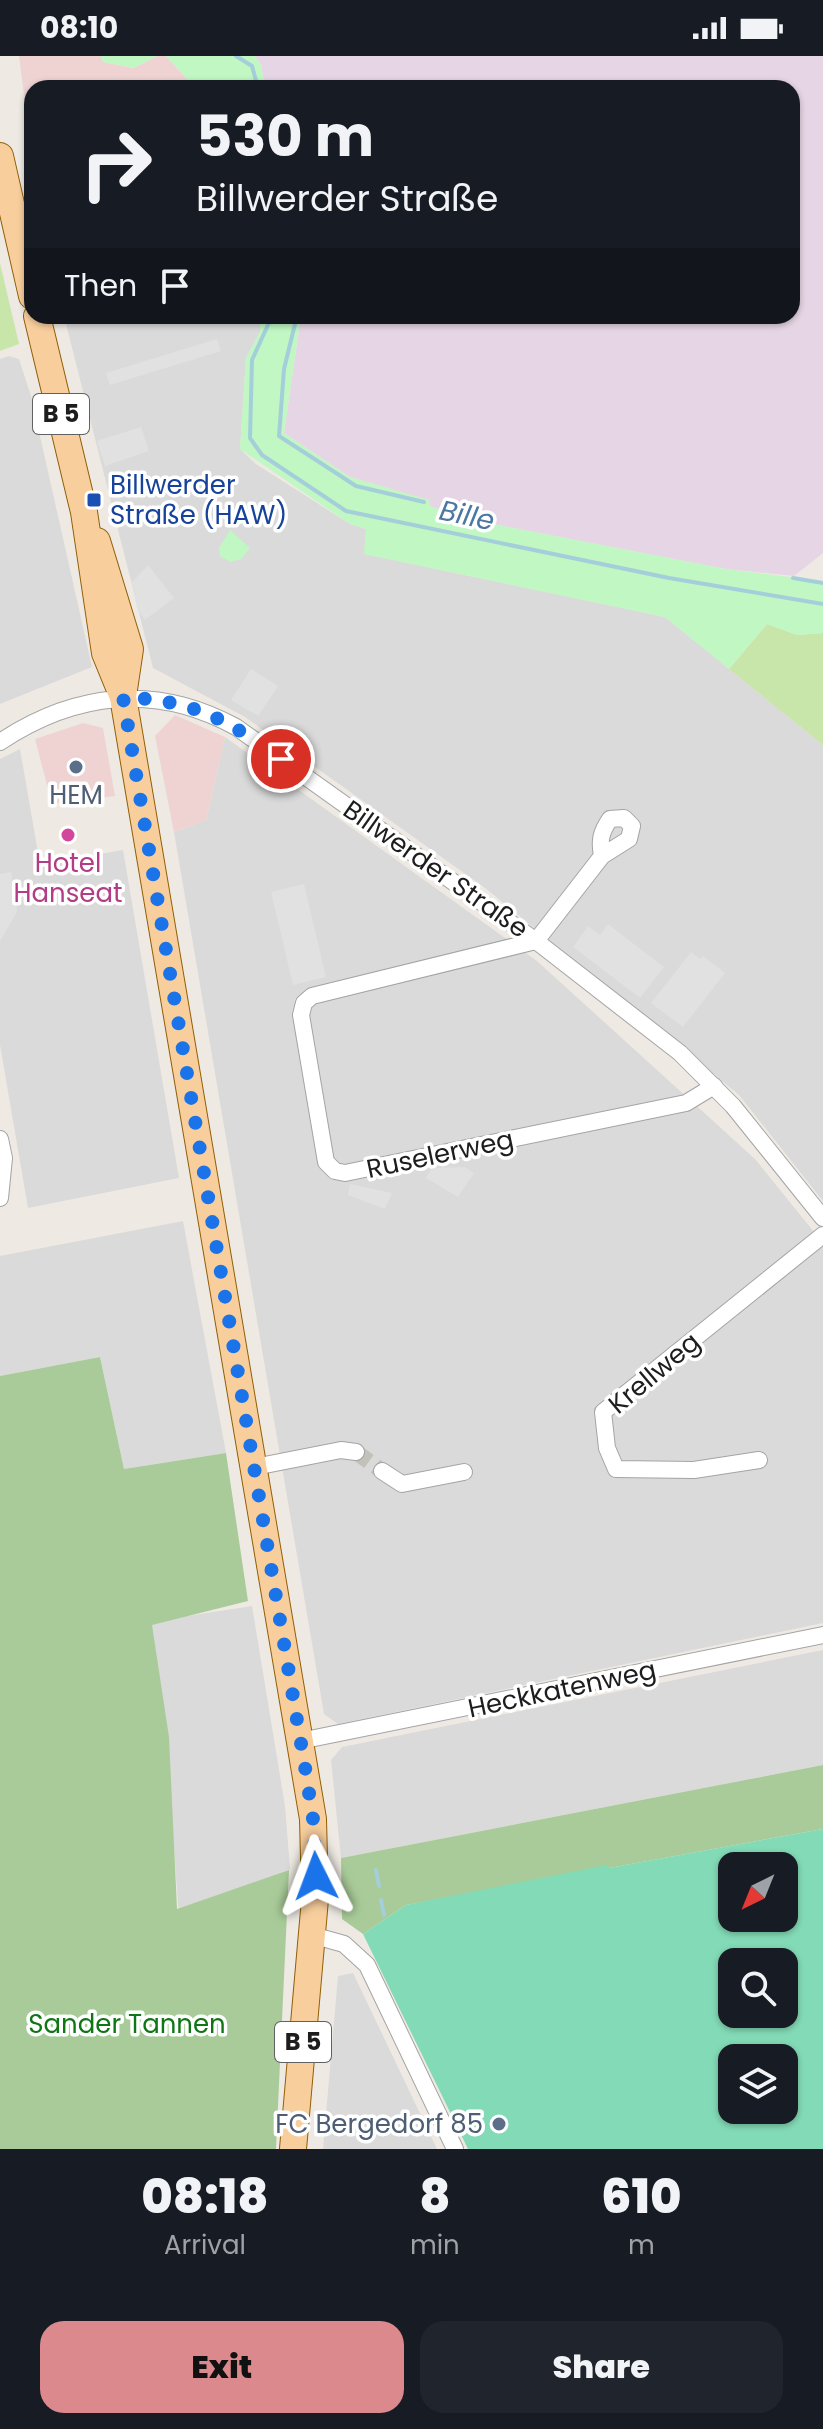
<!DOCTYPE html>
<meta charset="utf-8">
<style>
body{margin:0;font-family:Poppins,sans-serif;background:#20242c;color:#f1f3f6;height:100vh;display:flex;flex-direction:column;font-size:30px;white-space:nowrap}
*{box-sizing:border-box;margin:0}
p{font-size:26px;color:#9ea1a6}
.icon{flex:none;width:44px;height:44px;fill:none;stroke:currentColor;stroke-width:2;stroke-linecap:round;stroke-linejoin:round}
.map{position:relative;height:2093px;overflow:hidden}
.panel{display:flex;flex-direction:column;background:#171b24;flex:1}
.panel>*{flex:none}
.guide{position:absolute;left:24px;top:24px;width:776px;height:244px;border-radius:24px;box-shadow:0 2px 6px #0004;background:#171b24;color:#f1f3f6;overflow:hidden}
.needle{width:52px;rotate:223deg}
.fabs{position:absolute;left:718px;top:1796px;display:grid;gap:16px}
.fabs a{display:grid;place-items:center;width:80px;height:80px;border-radius:16px;background:#171b24;box-shadow:0 2px 6px #0004;font-size:40px}
.pin{position:absolute;display:grid;place-items:center;width:68px;height:68px;color:#fff;margin:-34px;border:4px solid #fff;border-radius:50%;box-shadow:0 2px 8px #0007}
.me{position:absolute;width:88px;margin:-44px;rotate:357deg;stroke-linejoin:round;filter:drop-shadow(0 0 6px #0008)}
.turn{display:flex;align-items:center;gap:28px;height:168px;padding:0 40px;font-size:36px}
.turn .icon{width:104px;height:104px;stroke-width:2.5}
.turn b{display:block;font-size:56px;line-height:68px}
.then{display:flex;align-items:center;height:76px;padding:0 40px;background:#0003;gap:16px;font-size:30px}
.eta{display:flex;justify-content:space-evenly;align-items:center;height:136px;text-align:center}
.eta b{font-size:48px;font-weight:800;line-height:56px}
.cta{display:flex;gap:16px;margin-top:auto;padding:16px 40px}
.cta a{flex:1;height:92px;border-radius:24px;background:#dc898d;color:#111;font-size:32px;font-weight:800;line-height:92px;text-align:center}
.cta a+a{background:#20242c;color:#f1f3f6}
.status{display:flex;justify-content:space-between;align-items:center;height:56px;padding:0 40px;background:#171b24;direction:ltr}
.status svg{height:22px;fill:currentColor}
.map>svg:first-child{display:block}
.residential{fill:#dbdada}
.commercial{fill:#eed3d2}
.industrial{fill:#e6d5e4}
.grass{fill:#c9e6aa}
.forest{fill:#a9cb99}
.park{fill:#c0f7c3}
.pitch{fill:#83dab6;fill-rule:evenodd}
.parking{fill:#e1e1e1}
.lines{fill:none;stroke-linecap:round;stroke-linejoin:round}
.stream{stroke:#a4cfda;stroke-width:4}
.street-tunnel{stroke:#c4c1bb;stroke-width:16;stroke-dasharray:16 8;stroke-linecap:butt}
.street-casing{stroke:#a4a4a4;stroke-width:18}
.primary-casing{stroke:#905e06;stroke-width:28}
.street{stroke:#fff;stroke-width:16}
.primary{stroke:#f8ce9d;stroke-width:26}
.route{stroke:#1a73e8;stroke-width:14;stroke-dasharray:0 25.2}
.transit-dot{fill:#1a4fb4;stroke:#fff;stroke-width:3}
.service-dot{fill:#5c6f8a;stroke:#fff;stroke-width:3}
.hotel-dot{fill:#d1479c;stroke:#fff;stroke-width:3}
.labels{text-anchor:middle;stroke-width:7;stroke-linejoin:round;paint-order:stroke}
.shield{fill:#fff;stroke:#616161;stroke-width:2}
.shield-label{font-size:24px;font-weight:bold;fill:#1d1d1d}
.transit-label{font-size:26px;fill:#164399;stroke:#fff;text-anchor:start}
.service-label{font-size:26px;fill:#4e5e75;stroke:#fff}
.hotel-label{font-size:26px;fill:#b23c85;stroke:#fff}
.street-label{font-size:26px;fill:#1d1d1d;stroke:#fff}
.park-label{font-size:26px;fill:#0f7615;stroke:#fff}
.water-label{font-size:28px;font-style:italic;fill:#4a78a0;stroke:#fff}
</style>
<div class="status"><b>08:10</b><svg viewBox="0 0 49 12"><path d="M0 12V9h3v3zM5 12V6h3v6zM10 12V3h3v9zM15 12V0h3v12zM26 1h20v11H26zM47 4h2v5h-2z"/></svg></div>
<div class="map">
<svg width="823" height="2093" viewBox="0 0 823 2093">
<rect width="100%" height="100%" fill="#eeeae3"/>
<!-- residential -->
<g class="residential">
<polygon points="64,260 261,260 260,276 246,302 240,393 256,408 350,468 366,473 365,498 665,561 823,689 823,1145 739,1039 485,832 245,661 153,612"/>
<polygon points="9,300 19,303 31,340 92,611 0,648 0,303"/>
<polygon points="225,681 537,905 755,1103 823,1187 823,1567 338,1668 324,1658 174,776 206,764"/>
<polygon points="20,693 40,808 123,794 179,1122 28,1152 0,989 0,703"/>
<polygon points="183,1165 226,1397 124,1413 100,1301 0,1320 0,1200"/>
<polygon points="252,1550 285,1750 290,1813 179,1860 165,1673 148,1566"/>
<polygon points="823,1594 823,1709 341,1802 331,1704 342,1691"/>
<polygon points="353,1917 437,2093 323,2093 338,1920"/>
</g>
<!-- commercial -->
<g class="commercial">
<polygon points="19,0 101,0 103,6 134,12 157,0 166,0 195,32 32,32 32,101"/>
<polygon points="175,659 225,681 206,764 174,776 155,680"/>
<polygon points="83,667 103,672 115,740 52,748 35,683"/>
</g>
<!-- industrial -->
<polygon class="industrial" points="255,0 823,0 823,497 794,520 726,513 462,462 430,450 428,444 350,421 284,377 300,267 290,264 290,260 792,260 792,32 265,32 261,9"/>
<!-- grass -->
<g class="grass">
<polygon points="0,207 19,288 0,295"/>
<polygon points="767,568 797,579 823,577 823,689 729,613"/>
</g>
<!-- forest -->
<g class="forest">
<polygon points="100,1301 124,1413 226,1397 248,1545 152,1569 169,1681 177,1853 289,1814 276,2093 0,2093 0,1320"/>
<polygon points="823,1709 823,1773 406,1849 363,1878 342,1863 341,1802"/>
</g>
<!-- park -->
<g class="park">
<polygon points="101,0 157,0 134,12 103,6"/>
<polygon points="166,0 255,0 261,9 265,32 195,32"/>
<polygon points="261,260 290,260 290,264 300,266 284,377 350,421 429,444 430,450 462,462 726,513 823,525 823,577 797,579 767,568 729,613 665,561 364,498 366,473 350,468 240,393 246,302 260,276"/>
<polygon points="230,474 250,492 241,503 231,506 220,500 219,492"/>
</g>
<!-- pitch -->
<path class="pitch" d="M823 1773V2093H468L363 1878 406 1849 607 1809 609 1812ZM732 1810H784V1862H732ZM784 1906V1958H732V1906ZM732 2002H784V2054H732Z"/>
<!-- parking -->
<g class="parking">
<polygon points="217,283 221,295 110,329 106,317"/>
<polygon points="141,371 149,395 105,410 97,385"/>
<polygon points="148,509 174,542 145,564 137,552 132,526"/>
<polygon points="251,613 278,630 258,660 231,644"/>
<polygon points="11,816 17,856 0,885 0,818"/>
<polygon points="304,828 326,921 293,929 271,836"/>
<polygon points="608,868 664,911 640,942 573,891 588,870 600,879"/>
<polygon points="691,896 700,903 703,900 725,917 683,971 651,947"/>
<polygon points="465,1111 474,1117 458,1141 426,1122 432,1112"/>
<polygon points="350,1128 392,1137 385,1153 348,1139"/>
</g>
<g class="lines">
<!-- stream -->
<g class="stream">
<polyline points="236,0 252,10 258,32"/>
<polyline points="272,260 252,304 250,382 262,399 346,455 669,522 823,548"/>
<polyline points="295,268 284,313 279,380 356,430 424,446"/>
<polyline points="793,522 823,527"/>
<polyline points="376,1814 379,1830"/>
<polyline points="381,1844 384,1859"/>
</g>
<!-- street-tunnel -->
<polyline class="street-tunnel" points="356,1396 382,1415"/>
<defs>
<g id="street">
<path d="M0 686C75 636 156 627 236 671L536 885 680 997 733 1050 823 1162"/>
<path d="M602 800C599 784 601 776 610 763L624 762 632 770 629 783 602 800 536 885 312 940 304 947 301 959 326 1106 335 1115 345 1117 686 1047 714 1030"/>
<polyline points="0,1083 4,1102 0,1142"/>
<polyline points="759,1404 694,1414 616,1413 607,1392 603,1356 823,1179"/>
<polyline points="255,1411 341,1394 356,1396"/>
<polyline points="382,1415 402,1428 464,1416"/>
<polyline points="300,1685 823,1579"/>
<polyline points="312,1879 344,1888 367,1909 455,2093"/>
</g>
<g id="primary">
<polyline points="0,100 32,240"/>
<polyline points="37,260 84,456 105,597 123,641 313,1763 315,1843 293,2093"/>
<polyline points="97,485 130,593 123,640"/>
</g>
</defs>
<!-- street casing -->
<use href="#street" class="street-casing"/>
<!-- primary casing -->
<use href="#primary" class="primary-casing"/>
<!-- street -->
<use href="#street" class="street"/>
<!-- primary -->
<use href="#primary" class="primary"/>
</g>
<g class="lines">
<!-- route -->
<path class="route" d="M281 703C224 662 195 645 123 641L305 1711 313 1763 316 1820"/>
</g>
<!-- markers -->
<rect class="transit-dot" x="86" y="436" width="16" height="16" rx="4"/>
<g class="service-dot">
<circle cx="76" cy="711" r="8"/>
<circle cx="499" cy="2068" r="8"/>
</g>
<circle class="hotel-dot" cx="68" cy="779" r="8"/>
<g class="labels">
<!-- shield labels -->
<g class="shield">
<rect x="33" y="338" width="56" height="40" rx="6"/>
<rect x="275" y="1966" width="56" height="40" rx="6"/>
</g>
<g class="shield-label">
<text x="61" y="366">B 5</text>
<text x="303" y="1994">B 5</text>
</g>
<!-- transit labels -->
<g class="transit-label">
<text x="110" y="438">Billwerder<tspan x="110" dy="30">Straße (HAW)</tspan></text>
</g>
<!-- service labels -->
<g class="service-label">
<text x="76" y="748">HEM</text>
<text x="483" y="2077" text-anchor="end">FC Bergedorf 85</text>
</g>
<!-- hotel labels -->
<g class="hotel-label">
<text x="68" y="816">Hotel<tspan x="68" dy="30">Hanseat</tspan></text>
</g>
<!-- street labels -->
<g class="street-label">
<text transform="translate(436 813) rotate(35)" y="9">Billwerder Straße</text>
<text transform="translate(440 1098) rotate(-12)" y="9">Ruselerweg</text>
<text transform="translate(654 1317) rotate(-40)" y="9">Krellweg</text>
<text transform="translate(562 1633) rotate(-12)" y="9">Heckkatenweg</text>
</g>
<!-- park labels -->
<g class="park-label">
<text x="127" y="1977">Sander Tannen</text>
</g>
<!-- water labels -->
<g class="water-label">
<text transform="translate(467 459) rotate(12)" y="10">Bille</text>
</g>
</g>
</svg>
<div class="fabs">
<a><svg class="needle" viewBox="-14 -14 28 28"><path d="M0-13l5 13h-10z" fill="#e53935"/><path d="M0 13l5-13h-10z" fill="#9ea1a6"/></svg></a>
<a><svg class="icon" aria-label="search" viewBox="0 0 24 24"><circle cx="10" cy="10" r="6"/><path d="M15 15l6 6"/></svg></a>
<a><svg class="icon" aria-label="layers" viewBox="0 0 24 24"><path d="M12 4l9 5-9 5-9-5zM3 14l9 5 9-5"/></svg></a>
</div>
<div class="pin" style="left:281px;top:703px;background:#d93025"><svg class="icon" aria-label="arrive" viewBox="0 0 24 24"><path d="M6 21V4h12l-3 4 3 4H6"/></svg></div>
<svg class="me" style="left:316px;top:1820px" viewBox="-20 -20 40 40"><path d="M0-17L14 15 0 8-14 15z" fill="#1a73e8" stroke="#fff" stroke-width="4"/></svg>
<div class="guide">
<div class="turn"><svg class="icon" aria-label="right" viewBox="0 0 24 24"><path d="M7 20v-9h11M14 6l5 5-5 5"/></svg><div><b>530 m</b>Billwerder Straße</div></div>
<div class="then">Then<svg class="icon" aria-label="arrive" viewBox="0 0 24 24"><path d="M6 21V4h12l-3 4 3 4H6"/></svg></div>
</div>
</div>
<section class="panel">
<div class="eta">
<div><b>08:18</b><p>Arrival</p></div>
<div><b>8</b><p>min</p></div>
<div><b>610</b><p>m</p></div>
</div>
<div class="cta"><a>Exit</a><a>Share</a></div>
</section>
